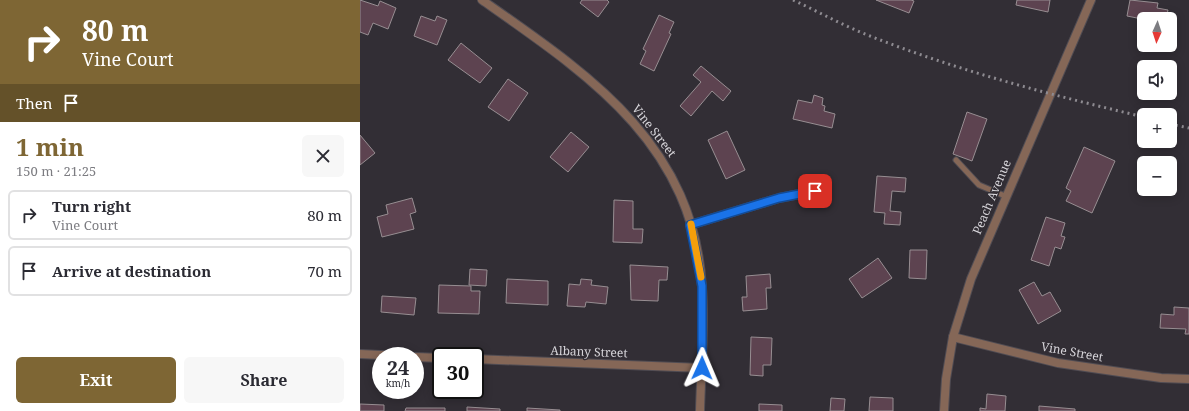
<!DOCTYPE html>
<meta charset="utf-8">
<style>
body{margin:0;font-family:"Noto Serif",serif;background:#f7f7f7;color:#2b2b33;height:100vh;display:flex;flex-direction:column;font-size:15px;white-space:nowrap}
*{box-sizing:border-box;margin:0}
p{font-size:13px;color:#7c7c81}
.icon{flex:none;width:22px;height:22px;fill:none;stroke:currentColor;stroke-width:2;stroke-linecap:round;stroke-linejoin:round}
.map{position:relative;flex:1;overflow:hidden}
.panel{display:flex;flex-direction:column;background:#fff;width:360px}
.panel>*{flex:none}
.top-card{background:#7e6634;color:#fff;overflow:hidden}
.needle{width:26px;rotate:183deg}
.fabs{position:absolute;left:777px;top:12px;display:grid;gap:8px}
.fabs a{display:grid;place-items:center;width:40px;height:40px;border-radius:6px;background:#fff;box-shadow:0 2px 10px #0003;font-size:20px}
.speed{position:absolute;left:12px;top:347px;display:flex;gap:8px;font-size:20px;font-weight:700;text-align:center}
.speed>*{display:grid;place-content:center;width:52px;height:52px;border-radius:50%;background:#fff;box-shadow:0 2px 10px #0003;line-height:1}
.speed small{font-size:10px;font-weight:400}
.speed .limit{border:2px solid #111;border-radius:6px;background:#fff;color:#111}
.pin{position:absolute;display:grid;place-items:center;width:34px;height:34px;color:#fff;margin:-17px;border-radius:8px;box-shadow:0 2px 6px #0006}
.me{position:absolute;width:44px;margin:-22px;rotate:1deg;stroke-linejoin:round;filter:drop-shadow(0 0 3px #0008)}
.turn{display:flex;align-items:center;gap:14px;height:84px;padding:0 16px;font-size:18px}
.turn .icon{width:52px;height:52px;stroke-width:2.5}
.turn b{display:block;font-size:28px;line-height:34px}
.then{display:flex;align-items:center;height:38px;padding:0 16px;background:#0003;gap:8px;font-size:15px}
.round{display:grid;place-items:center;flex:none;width:42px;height:42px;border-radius:6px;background:#f7f7f7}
.head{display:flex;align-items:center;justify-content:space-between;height:68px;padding:0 16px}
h1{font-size:24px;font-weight:700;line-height:30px;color:#7e6634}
.cta{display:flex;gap:8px;margin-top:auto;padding:8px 16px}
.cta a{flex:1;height:46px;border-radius:6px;background:#7e6634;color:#fff;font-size:16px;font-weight:700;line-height:46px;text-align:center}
.cta a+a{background:#f7f7f7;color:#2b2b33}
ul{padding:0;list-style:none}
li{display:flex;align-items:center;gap:12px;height:50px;margin:0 8px 6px;padding:0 8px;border:2px solid #e1e1e2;border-radius:6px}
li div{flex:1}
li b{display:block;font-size:15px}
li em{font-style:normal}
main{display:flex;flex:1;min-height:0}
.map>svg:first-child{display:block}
.building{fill:#5d4350;stroke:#978e92}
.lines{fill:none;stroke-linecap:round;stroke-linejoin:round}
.service-casing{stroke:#504c53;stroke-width:7}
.minor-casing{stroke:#504c53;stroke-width:10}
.service{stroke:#856757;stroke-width:5}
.minor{stroke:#856757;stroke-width:8}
.rail{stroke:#8e8b91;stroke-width:3;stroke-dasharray:2 4;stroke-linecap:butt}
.route-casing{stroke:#114b97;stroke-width:10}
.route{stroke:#1a73e8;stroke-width:7}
.slow{stroke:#f59e0b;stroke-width:7}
.labels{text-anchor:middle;stroke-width:3;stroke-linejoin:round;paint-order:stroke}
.street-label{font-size:12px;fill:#d6d4d9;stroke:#322e35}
</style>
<main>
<section class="panel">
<div class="top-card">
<div class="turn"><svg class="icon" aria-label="right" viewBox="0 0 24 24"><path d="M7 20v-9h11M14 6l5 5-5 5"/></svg><div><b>80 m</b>Vine Court</div></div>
<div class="then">Then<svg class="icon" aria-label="arrive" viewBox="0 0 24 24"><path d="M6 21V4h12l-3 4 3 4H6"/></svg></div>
</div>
<div class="head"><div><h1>1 min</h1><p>150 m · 21:25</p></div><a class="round"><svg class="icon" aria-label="close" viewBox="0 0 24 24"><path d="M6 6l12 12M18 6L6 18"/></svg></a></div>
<ul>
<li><svg class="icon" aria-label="right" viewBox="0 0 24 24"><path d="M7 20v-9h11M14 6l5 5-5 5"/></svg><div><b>Turn right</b><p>Vine Court</p></div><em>80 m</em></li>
<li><svg class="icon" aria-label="arrive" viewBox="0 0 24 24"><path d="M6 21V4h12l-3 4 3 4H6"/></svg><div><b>Arrive at destination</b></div><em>70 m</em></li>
</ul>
<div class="cta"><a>Exit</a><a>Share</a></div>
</section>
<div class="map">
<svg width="829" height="411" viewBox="0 0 829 411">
<rect width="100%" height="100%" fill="#322e35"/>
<!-- building -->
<g class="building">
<polygon points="0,0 18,6 20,1 36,8 28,29 13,23 8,35 0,32"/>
<polygon points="222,0 247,0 249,2 238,17 220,3"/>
<polygon points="516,0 551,0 554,1 549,13"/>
<polygon points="657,0 690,0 688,12 656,5"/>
<polygon points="770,0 798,3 797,8 808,10 806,19 784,19 784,26 781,26 782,19 767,16"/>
<polygon points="299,15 314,22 309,33 311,34 294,71 280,64 286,51 283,49"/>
<polygon points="61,16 75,21 77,16 87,20 77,45 54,36"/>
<polygon points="101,43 132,68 120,83 88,60"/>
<polygon points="341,66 371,91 363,101 352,91 331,116 320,106 341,82 333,75"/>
<polygon points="148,79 168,93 149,121 128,107"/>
<polygon points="454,95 463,98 462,105 465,106 464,111 475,114 472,128 433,119 438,100 452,103"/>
<polygon points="607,112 627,119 612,161 593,154"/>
<polygon points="367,131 385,170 366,179 348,140"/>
<polygon points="211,132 229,147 208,172 190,157"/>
<polygon points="0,135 15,153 0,165"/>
<polygon points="724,147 755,161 732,213 706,201 711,191 706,188"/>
<polygon points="517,176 546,178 545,192 532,191 530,211 541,212 540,225 524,224 525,213 514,212"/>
<polygon points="52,198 56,212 50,214 54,229 22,237 17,217 28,214 26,205"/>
<polygon points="254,200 273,201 273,229 283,229 282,243 253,242"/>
<polygon points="686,217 705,223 701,236 705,237 701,249 695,247 689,266 671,260"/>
<polygon points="550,250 567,250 566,279 549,278"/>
<polygon points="518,258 532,278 502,298 489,279"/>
<polygon points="270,265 308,267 307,280 299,280 298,301 271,300"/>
<polygon points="110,269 127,270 126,286 109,285"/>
<polygon points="410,274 411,288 406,288 407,309 383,311 382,297 387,297 386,276"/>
<polygon points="147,279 188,281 188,305 146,303"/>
<polygon points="221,279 232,280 231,285 248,287 246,304 226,302 225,307 207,306 209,284 220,285"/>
<polygon points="674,282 682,296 690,292 701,311 678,324 659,290"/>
<polygon points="79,285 111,286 111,291 120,291 119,314 78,313"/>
<polygon points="22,296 56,298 54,315 21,312"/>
<polygon points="814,307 829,308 829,334 825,334 826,329 800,328 801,314 814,315"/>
<polygon points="391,337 412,338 411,365 403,365 403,376 390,375"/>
<polygon points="627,394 646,396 645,411 620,411 620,408 626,409"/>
<polygon points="510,397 533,398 533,411 509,411"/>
<polygon points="471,398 485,399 484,411 470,411"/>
<polygon points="0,404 24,405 24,411 0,411"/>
<polygon points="399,404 422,405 422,411 399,411"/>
<polygon points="679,406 715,409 715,411 679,411"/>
<polygon points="107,407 140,409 140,411 107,411"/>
<polygon points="46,408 85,408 85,411 45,411"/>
<polygon points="167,408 200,410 200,411 167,411"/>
</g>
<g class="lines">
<defs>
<polyline id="service" points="596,160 619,185 645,196"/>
<g id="minor">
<path d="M122 0C229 75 333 143 342 287 345 328 341 370 340 411"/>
<polyline points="330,225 419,198 455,191"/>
<polyline points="593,337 698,363 801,378 829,379"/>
<polyline points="0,354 41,356"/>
<polyline points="55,357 81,358"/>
<polyline points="115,359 342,368"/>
<polyline points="584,411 586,379 593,337 611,279 731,0"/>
</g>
</defs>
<!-- service casing -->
<use href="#service" class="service-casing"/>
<!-- minor casing -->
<use href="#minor" class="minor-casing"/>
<!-- service -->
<use href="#service" class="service"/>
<!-- minor -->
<use href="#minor" class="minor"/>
<!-- rail -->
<g class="rail">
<path d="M433 0C459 12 484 26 510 36 599 71 691 95 784 117"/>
<polyline points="810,124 829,128"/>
</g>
</g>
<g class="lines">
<defs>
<polyline id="route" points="342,368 342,286 330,225 419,198 455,191"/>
</defs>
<!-- route casing -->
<use href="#route" class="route-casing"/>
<!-- route -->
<use href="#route" class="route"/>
<!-- slow -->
<polyline class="slow" points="331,224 341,277"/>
</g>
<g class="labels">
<!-- street labels -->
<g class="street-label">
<text transform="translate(294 131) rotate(52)" y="4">Vine Street</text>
<text transform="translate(632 197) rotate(-67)" y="4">Peach Avenue</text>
<text transform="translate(229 352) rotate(2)" y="4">Albany Street</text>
<text transform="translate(712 352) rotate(10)" y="4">Vine Street</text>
</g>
</g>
</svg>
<div class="fabs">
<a><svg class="needle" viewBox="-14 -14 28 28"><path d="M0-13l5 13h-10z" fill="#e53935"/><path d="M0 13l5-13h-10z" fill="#7c7c81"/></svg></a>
<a><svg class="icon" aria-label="sound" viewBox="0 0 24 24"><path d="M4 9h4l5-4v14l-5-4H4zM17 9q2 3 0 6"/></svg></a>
<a>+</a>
<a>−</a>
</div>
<div class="speed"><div>24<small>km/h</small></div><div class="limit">30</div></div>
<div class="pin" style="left:455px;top:191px;background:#d93025"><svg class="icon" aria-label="arrive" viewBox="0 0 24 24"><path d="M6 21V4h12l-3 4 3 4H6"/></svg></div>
<svg class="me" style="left:342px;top:368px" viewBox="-20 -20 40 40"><path d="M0-17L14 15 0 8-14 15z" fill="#1a73e8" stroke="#fff" stroke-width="4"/></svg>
</div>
</main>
